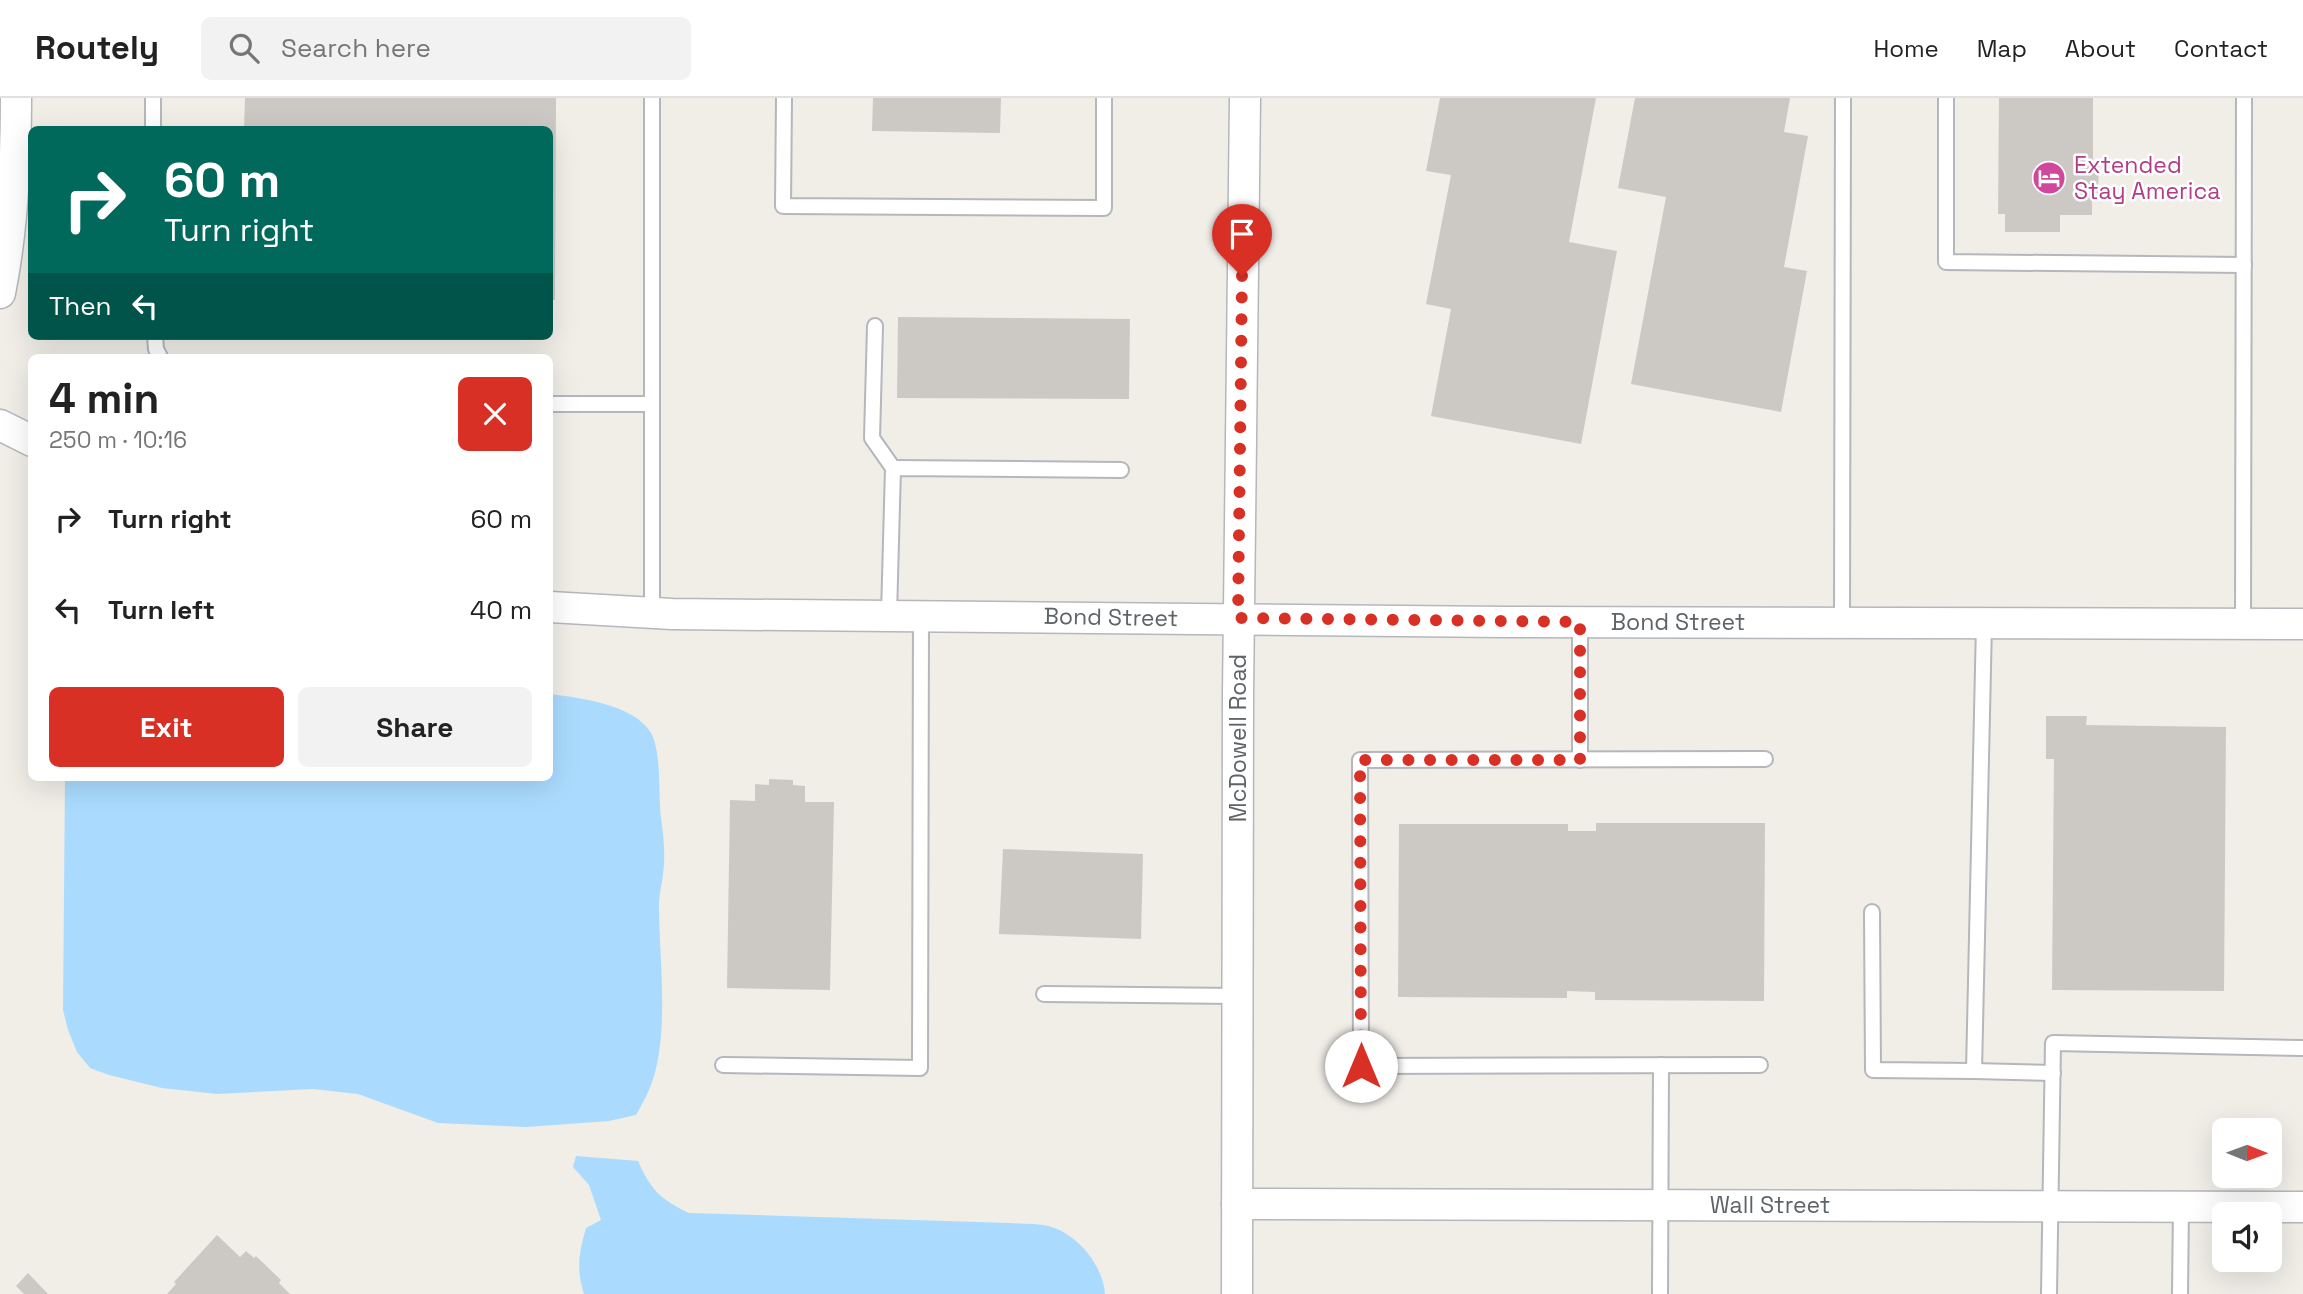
<!DOCTYPE html>
<meta charset="utf-8">
<style>
body{margin:0;font-family:"Space Grotesk",sans-serif;background:#f2f2f2;color:#222;height:100vh;display:flex;flex-direction:column;font-size:26px;white-space:nowrap}
*{box-sizing:border-box;margin:0}
p{font-size:23px;color:#767676}
.icon{flex:none;width:38px;height:38px;fill:none;stroke:currentColor;stroke-width:2;stroke-linecap:round;stroke-linejoin:round}
.map{position:relative;flex:1;overflow:hidden}
.sheet{position:absolute;left:28px;top:256px;width:525px;height:427px;display:flex;flex-direction:column;background:#fff;border-radius:10px;box-shadow:0 7px 28px #0002}
.sheet>*{flex:none}
.guide{position:absolute;left:28px;top:28px;width:525px;height:214px;border-radius:10px;box-shadow:0 7px 28px #0002;background:#00695c;color:#fff;overflow:hidden}
.needle{width:46px;rotate:91deg}
.fabs{position:absolute;left:2212px;top:1020px;display:grid;gap:14px}
.fabs a{display:grid;place-items:center;width:70px;height:70px;border-radius:10px;background:#fff;box-shadow:0 7px 28px #0002;font-size:35px}
.pin{position:absolute;display:grid;place-items:center;width:60px;height:60px;color:#fff;margin:-72px -30px;border-radius:50% 50% 50% 0;rotate:-45deg;box-shadow:0 0 7px #0007}
.pin .icon{rotate:45deg}
.me{position:absolute;width:77px;margin:-38px;rotate:0deg;stroke-linejoin:round;filter:drop-shadow(0 0 5px #0008)}
.turn{display:flex;align-items:center;gap:24px;height:147px;padding:0 21px;font-size:32px}
.turn .icon{width:91px;height:91px;stroke-width:2.5}
.turn b{display:block;font-size:49px;line-height:60px}
.then{display:flex;align-items:center;height:66px;padding:0 21px;background:#0003;gap:14px;font-size:26px}
.round{display:grid;place-items:center;flex:none;width:74px;height:74px;border-radius:10px;background:#f2f2f2}
.head{display:flex;align-items:center;justify-content:space-between;height:119px;padding:0 21px}
h1{font-size:42px;font-weight:800;line-height:52px}
.cta{display:flex;gap:14px;margin-top:auto;padding:14px 21px}
.cta a{flex:1;height:80px;border-radius:10px;background:#d93025;color:#fff;font-size:28px;font-weight:800;line-height:80px;text-align:center}
.cta a+a{background:#f2f2f2;color:#222}
ul{padding:0;list-style:none}
li{display:flex;align-items:center;gap:21px;height:91px;padding:0 21px}
li div{flex:1}
li b{display:block;font-size:26px}
li em{font-style:normal}
header{display:flex;align-items:center;gap:42px;box-sizing:border-box;height:98px;padding:0 35px;background:#fff;border-bottom:2px solid #e0e0e0}
header strong{font-size:33px}
nav{display:flex;gap:38px;margin-inline-start:auto;font-size:24px}
.search{width:490px;height:63px;background:#f2f2f2;display:flex;align-items:center;gap:18px;box-sizing:border-box;padding:0 24px;border-radius:10px;color:#767676;font-size:26px}
.map>svg:first-child{display:block}
.water{fill:#aadbfe}
.building{fill:#ccc9c4}
.lines{fill:none;stroke-linecap:round;stroke-linejoin:round}
.lane-casing{stroke:#b4b7bb;stroke-width:18}
.street-casing{stroke:#b4b7bb;stroke-width:33}
.lane{stroke:#fff;stroke-width:14}
.street{stroke:#fff;stroke-width:30}
.route{stroke:#d93025;stroke-width:12;stroke-dasharray:0 21.6}
.labels{text-anchor:middle;stroke-width:5;stroke-linejoin:round;paint-order:stroke}
.hotel-label{font-size:23px;fill:#b23c85;stroke:#fff;text-anchor:start}
.street-label{font-size:23px;fill:#5e6367;stroke:#fff}
</style>
<header>
<strong>Routely</strong>
<div class="search"><svg class="icon" aria-label="search" viewBox="0 0 24 24"><circle cx="10" cy="10" r="6"/><path d="M15 15l6 6"/></svg>Search here</div>
<nav><a>Home</a><a>Map</a><a>About</a><a>Contact</a></nav>
</header>
<div class="map">
<svg width="2303" height="1196" viewBox="0 0 2303 1196">
<rect width="100%" height="100%" fill="#f0eee7"/>
<!-- water -->
<g class="water">
<path d="M550 596C580 600 634 606 651 635 662 655 658 697 661 719 663 735 665 750 664 767 663 782 658 799 659 814 660 864 668 931 654 978 650 992 643 1005 636 1017L609 1023 527 1029 438 1025 358 996 313 991 217 996 162 990 109 977 90 970 77 954 68 932 63 912 65 679H550Z"/>
<path d="M576 1058 638 1063C651 1092 660 1101 689 1115L1009 1125C1021 1126 1036 1125 1048 1128 1077 1135 1103 1167 1105 1196H584C576 1171 579 1155 586 1130L601 1122 589 1087 573 1069Z"/>
</g>
<!-- building -->
<g class="building">
<polygon points="245,0 556,0 555,202 550,202 550,32 244,32"/>
<polygon points="873,0 1001,0 1000,35 872,33"/>
<polygon points="1440,0 1596,0 1569,144 1617,153 1581,346 1431,318 1451,211 1426,206 1451,77 1426,73"/>
<polygon points="1635,0 1790,0 1784,34 1808,38 1784,169 1807,173 1781,314 1631,286 1666,99 1618,90"/>
<polygon points="1999,0 2093,0 2093,64 2099,64 2098,95 2092,95 2092,117 2060,117 2060,134 2005,134 2005,116 1998,116"/>
<polygon points="898,219 1130,221 1129,301 897,300"/>
<polygon points="2046,618 2087,618 2086,627 2226,629 2224,893 2052,892 2054,661 2046,661"/>
<polygon points="769,681 793,682 793,687 805,688 805,704 834,704 830,892 727,890 730,702 755,703 755,686 769,687"/>
<polygon points="1596,725 1765,725 1764,903 1595,902 1595,894 1567,893 1567,900 1398,899 1399,726 1568,726 1568,733 1596,733"/>
<polygon points="1003,751 1143,756 1141,841 999,836"/>
<polygon points="217,1137 240,1159 246,1153 254,1160 256,1158 281,1182 279,1185 290,1196 167,1196 176,1186 174,1184"/>
<polygon points="28,1175 48,1196 24,1196 16,1188"/>
</g>
<g class="lines">
<defs>
<g id="lane">
<polyline points="153,0 153,32"/>
<polyline points="652,0 652,515"/>
<polyline points="784,0 783,108 1104,110 1104,0"/>
<polyline points="1946,0 1946,164 2244,167"/>
<polyline points="875,228 872,340 893,370"/>
<polyline points="155,238 156,251 160,259"/>
<polyline points="550,306 652,306"/>
<polyline points="889,517 893,370 1121,372"/>
<polyline points="1580,524 1580,662"/>
<polyline points="1842,524 1843,0"/>
<polyline points="2243,526 2244,0"/>
<polyline points="1872,814 1873,972 1974,973 1984,526"/>
<polyline points="1044,896 1237,898"/>
<polyline points="723,967 920,970 921,517"/>
<polyline points="1760,967 1361,968 1360,662 1765,661"/>
<polyline points="1974,973 2053,975"/>
<polyline points="1660,1196 1661,967"/>
<polyline points="2049,1196 2053,945 2303,950"/>
<polyline points="2180,1196 2181,1108"/>
</g>
<g id="street">
<path d="M0 195C13 130 16 66 16 0"/>
<polyline points="0,327 32,343"/>
<polyline points="550,509 672,516 1505,524 2303,526"/>
<polyline points="1237,1106 2303,1109"/>
<polyline points="1237,1196 1238,597 1245,0"/>
</g>
</defs>
<!-- lane casing -->
<use href="#lane" class="lane-casing"/>
<!-- street casing -->
<use href="#street" class="street-casing"/>
<!-- lane -->
<use href="#lane" class="lane"/>
<!-- street -->
<use href="#street" class="street"/>
</g>
<g class="lines">
<!-- route -->
<polyline class="route" points="1242,178 1238,520 1580,524 1580,662 1360,662 1361,968"/>
</g>
<!-- icons -->
<defs>
<symbol id="hotel-disc" viewBox="-11 -11 22 22"><circle r="9.5" fill="#d1479c" stroke="#fff"/><path d="M-6-4.5h1.5V1H6V5H4.5V3h-9V5H-6ZM-4 0a1.8 1.8 0 1 1 3.6 0ZM.5 0V-2.5h3Q6-2.5 6 0Z" fill="#fff"/></symbol>
</defs>
<g fill-rule="evenodd">
<use href="#hotel-disc" x="2030" y="61" width="38" height="38"/>
</g>
<g class="labels">
<!-- hotel labels -->
<g class="hotel-label">
<text x="2074" y="75">Extended<tspan x="2074" dy="26">Stay America</tspan></text>
</g>
<!-- street labels -->
<g class="street-label">
<text transform="translate(1111 519) rotate(1)" y="8">Bond Street</text>
<text x="1678" y="532">Bond Street</text>
<text transform="translate(1238 640) rotate(-90)" y="8">McDowell Road</text>
<text x="1770" y="1115">Wall Street</text>
</g>
</g>
</svg>
<div class="fabs">
<a><svg class="needle" viewBox="-14 -14 28 28"><path d="M0-13l5 13h-10z" fill="#e53935"/><path d="M0 13l5-13h-10z" fill="#767676"/></svg></a>
<a><svg class="icon" aria-label="sound" viewBox="0 0 24 24"><path d="M4 9h4l5-4v14l-5-4H4zM17 9q2 3 0 6"/></svg></a>
</div>
<div class="pin" style="left:1242px;top:178px;background:#d93025"><svg class="icon" aria-label="arrive" viewBox="0 0 24 24"><path d="M6 21V4h12l-3 4 3 4H6"/></svg></div>
<svg class="me" style="left:1361px;top:968px" viewBox="-20 -20 40 40"><circle r="19" fill="#fff"/><path d="M0-13L10 11 0 6-10 11z" fill="#d93025"/></svg>
<div class="guide">
<div class="turn"><svg class="icon" aria-label="right" viewBox="0 0 24 24"><path d="M7 20v-9h11M14 6l5 5-5 5"/></svg><div><b>60 m</b>Turn right</div></div>
<div class="then">Then<svg class="icon" aria-label="left" viewBox="0 0 24 24"><path d="M17 20v-9H6M10 6l-5 5 5 5"/></svg></div>
</div>
<section class="sheet">
<div class="head"><div><h1>4 min</h1><p>250 m · 10:16</p></div><a class="round" style="background:#d93025;color:#fff"><svg class="icon" aria-label="close" viewBox="0 0 24 24"><path d="M6 6l12 12M18 6L6 18"/></svg></a></div>
<ul>
<li><svg class="icon" aria-label="right" viewBox="0 0 24 24"><path d="M7 20v-9h11M14 6l5 5-5 5"/></svg><div><b>Turn right</b></div><em>60 m</em></li>
<li><svg class="icon" aria-label="left" viewBox="0 0 24 24"><path d="M17 20v-9H6M10 6l-5 5 5 5"/></svg><div><b>Turn left</b></div><em>40 m</em></li>
</ul>
<div class="cta"><a>Exit</a><a>Share</a></div>
</section>
</div>
